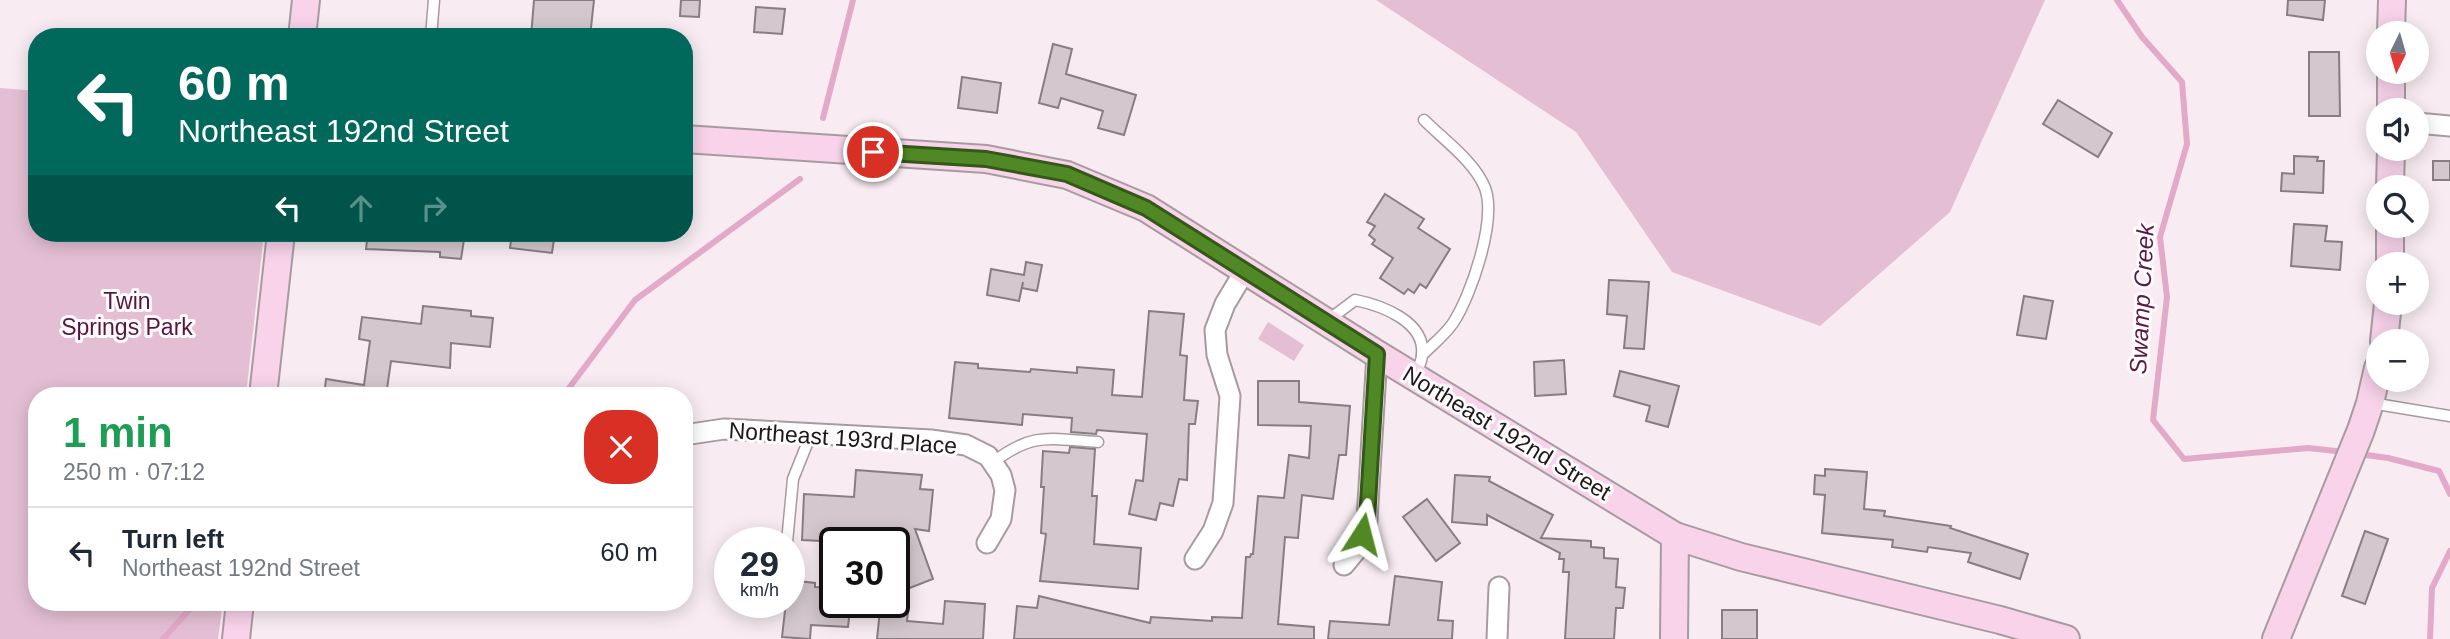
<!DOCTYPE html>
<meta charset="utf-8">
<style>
body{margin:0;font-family:Arial,sans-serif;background:#f2f2f3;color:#1f2937;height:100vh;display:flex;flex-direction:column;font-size:26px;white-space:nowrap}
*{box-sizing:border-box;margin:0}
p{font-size:23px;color:#747a83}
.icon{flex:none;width:38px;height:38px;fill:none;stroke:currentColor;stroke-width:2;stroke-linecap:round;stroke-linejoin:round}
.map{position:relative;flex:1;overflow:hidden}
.sheet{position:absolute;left:28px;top:387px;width:665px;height:224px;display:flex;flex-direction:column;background:#fff;border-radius:28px;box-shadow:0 4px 18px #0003}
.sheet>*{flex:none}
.top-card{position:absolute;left:28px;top:28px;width:665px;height:214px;border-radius:28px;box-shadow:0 4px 18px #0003;background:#00695c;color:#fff;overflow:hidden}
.needle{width:46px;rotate:185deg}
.buttons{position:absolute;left:2366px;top:21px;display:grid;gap:14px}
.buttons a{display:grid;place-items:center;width:63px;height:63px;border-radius:50%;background:#fff;box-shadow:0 4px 18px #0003;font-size:35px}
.speed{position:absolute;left:714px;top:527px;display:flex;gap:14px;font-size:35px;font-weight:700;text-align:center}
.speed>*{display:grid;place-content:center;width:91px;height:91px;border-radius:50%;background:#fff;box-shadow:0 4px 18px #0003;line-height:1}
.speed small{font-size:18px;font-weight:400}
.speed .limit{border:4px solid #111;border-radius:10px;background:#fff;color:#111}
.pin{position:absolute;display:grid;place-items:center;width:60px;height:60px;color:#fff;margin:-30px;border:4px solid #fff;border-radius:50%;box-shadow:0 2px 7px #0007}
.me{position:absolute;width:77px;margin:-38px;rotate:9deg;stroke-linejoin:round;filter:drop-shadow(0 0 5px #0008)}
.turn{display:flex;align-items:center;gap:24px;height:147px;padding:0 35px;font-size:32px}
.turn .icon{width:91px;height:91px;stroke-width:2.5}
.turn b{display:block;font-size:49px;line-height:60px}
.lanes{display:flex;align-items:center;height:66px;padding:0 35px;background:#0003;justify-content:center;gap:35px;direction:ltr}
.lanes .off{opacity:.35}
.round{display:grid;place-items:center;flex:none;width:74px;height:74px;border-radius:28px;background:#f2f2f3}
.overview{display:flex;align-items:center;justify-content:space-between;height:119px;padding:0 35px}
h1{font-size:42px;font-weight:600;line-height:52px;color:#1e9e55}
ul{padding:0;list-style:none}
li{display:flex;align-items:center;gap:21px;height:91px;padding:0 35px;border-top:2px solid #e0e1e3}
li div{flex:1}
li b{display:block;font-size:26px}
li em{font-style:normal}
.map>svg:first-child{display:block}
.green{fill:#e4bfd3}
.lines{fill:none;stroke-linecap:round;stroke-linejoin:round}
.stream{stroke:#e3a9c9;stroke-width:6}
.building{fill:#d4c8ce;stroke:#887d83;stroke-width:2}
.lane-casing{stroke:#a79ba1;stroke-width:13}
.street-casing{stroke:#a79ba1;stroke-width:23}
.secondary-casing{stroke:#a79ba1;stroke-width:30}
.lane{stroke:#fff;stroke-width:10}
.street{stroke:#fff;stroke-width:19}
.secondary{stroke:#f8d3ea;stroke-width:26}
.route-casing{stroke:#335817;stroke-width:18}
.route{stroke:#4f8824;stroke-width:12}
.labels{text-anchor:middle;stroke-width:6;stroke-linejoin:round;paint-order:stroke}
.park-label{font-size:23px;fill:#581541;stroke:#fffcfe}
.street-label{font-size:23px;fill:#1d191b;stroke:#fffcfe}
.water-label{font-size:24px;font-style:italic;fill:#5b1844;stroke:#fffcfe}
</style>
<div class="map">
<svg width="2450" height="639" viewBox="0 0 2450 639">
<rect width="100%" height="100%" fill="#f8ecf2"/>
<!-- green -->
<g class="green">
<polygon points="1376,0 2045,0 1950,212 1820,326 1672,272 1576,132"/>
<polygon points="0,88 37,91 37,233 264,233 246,395 37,396 37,602 223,602 218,639 0,639"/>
<polygon points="1268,322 1304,345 1294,361 1258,339"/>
</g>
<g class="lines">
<!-- stream -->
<g class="stream">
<polyline points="2117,0 2142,37 2182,82 2187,144 2160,237 2167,297 2153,420 2184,459 2308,448 2345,452"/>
<polyline points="823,118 853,0"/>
<polyline points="563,396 635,300 800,179"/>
<polyline points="2359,454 2388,458 2439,471 2450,494"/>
<polyline points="163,639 191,608"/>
<polyline points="2430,639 2432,588 2450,551"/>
</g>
</g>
<!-- building -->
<g class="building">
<polygon points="534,0 594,0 590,37 531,37"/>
<polygon points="681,0 700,0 699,17 680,16"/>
<polygon points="2288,0 2325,0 2323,20 2287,15"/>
<polygon points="756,7 785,9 782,34 754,32"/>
<polygon points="1053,44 1072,49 1066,74 1136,95 1124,135 1098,128 1103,111 1061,98 1058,108 1039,103"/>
<polygon points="2309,52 2339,52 2340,116 2309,116"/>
<polygon points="962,77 1001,83 997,113 958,108"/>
<polygon points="2058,100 2112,133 2098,157 2043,124"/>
<polygon points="2294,156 2318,157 2317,161 2324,161 2323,193 2281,191 2282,173 2294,174"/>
<rect x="2433" y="161" width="17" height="19"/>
<polygon points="1385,194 1424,219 1418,228 1450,249 1426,288 1420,284 1414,293 1408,289 1404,294 1380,278 1393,258 1372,244 1375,240 1369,235 1375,226 1367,222"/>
<polygon points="2294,224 2327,226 2325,241 2342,242 2340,270 2291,266"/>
<polygon points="368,233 465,233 461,259 440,257 440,252 366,249"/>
<polygon points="512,233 555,233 552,253 510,248"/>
<polygon points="1026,262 1042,265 1037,291 1022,288 1023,282 1019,301 987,295 991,269 1024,275"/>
<polygon points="1609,280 1649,282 1644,349 1624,348 1627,316 1607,314"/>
<polygon points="2024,296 2053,301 2046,339 2017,335"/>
<polygon points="423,306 471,311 471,316 493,318 490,347 451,343 450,368 391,361 386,396 324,396 326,379 364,385 370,341 359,339 362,317 421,324"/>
<polygon points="1149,311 1184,314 1180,355 1187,356 1184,400 1198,401 1195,424 1189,424 1187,480 1179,479 1173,506 1160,503 1156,520 1129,514 1136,480 1143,481 1147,434 1097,430 1096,434 1071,432 1072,418 1023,414 1022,425 949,418 955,362 978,364 978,368 1030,372 1031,369 1077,373 1077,367 1114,370 1112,395 1142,397"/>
<polygon points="1564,360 1566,394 1535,396 1534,362"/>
<polygon points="1620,371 1679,386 1668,427 1646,421 1650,406 1614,396"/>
<polygon points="1258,381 1299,381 1299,402 1350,406 1346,455 1339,455 1333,499 1302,495 1298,538 1285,537 1278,624 1314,627 1314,639 1014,639 1017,606 1037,608 1039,596 1150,623 1151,617 1212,621 1212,617 1242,618 1246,557 1250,557 1251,554 1253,554 1258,496 1284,498 1289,455 1309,458 1311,426 1258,425"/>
<polygon points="1070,447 1095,449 1092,496 1097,496 1094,544 1141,548 1138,589 1040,581 1046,534 1041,533 1044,487 1041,487 1043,451 1069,453"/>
<polygon points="1825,469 1867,472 1864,509 1885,511 1884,516 1951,526 1950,528 2028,554 2020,579 1968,562 1971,553 1928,547 1927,552 1892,547 1893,540 1822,533 1825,495 1814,494 1815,475 1825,476"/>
<polygon points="856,470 922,475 920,489 933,490 929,531 915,529 933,579 894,594 894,536 843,532 842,542 802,540 804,494 854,497"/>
<polygon points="1455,475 1490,477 1489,481 1553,515 1541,538 1591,541 1591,547 1604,548 1604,558 1618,559 1616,587 1625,588 1623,608 1616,608 1614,639 1565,639 1569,572 1563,572 1564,559 1559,559 1560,553 1487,515 1487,525 1452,522"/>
<polygon points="1427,499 1460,543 1436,561 1403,517"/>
<polygon points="2365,531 2388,539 2365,604 2342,596"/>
<polygon points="1395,576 1442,582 1438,620 1453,621 1452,639 1328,639 1330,621 1389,625"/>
<polygon points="789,580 815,583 815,587 835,588 835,602 868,604 850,610 848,627 811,625 810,639 782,637 786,602 789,602"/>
<polygon points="945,601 985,604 983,639 877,639 880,610 908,612 907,621 943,624"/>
<rect x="1722" y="610" width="35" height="29"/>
</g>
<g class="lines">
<defs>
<g id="lane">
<polyline points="431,37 434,0"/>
<path d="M1327 321 1355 300C1380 305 1426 321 1422 355 1422 362 1417 370 1415 376"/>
<path d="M1422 355C1432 345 1445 335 1453 323 1471 296 1497 220 1485 188 1475 162 1444 140 1424 120"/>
<polyline points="2371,403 2450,416"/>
<path d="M992 463C1034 431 1049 439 1098 442"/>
<polyline points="787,542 793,479 811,434"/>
</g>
<g id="street">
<polyline points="2417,123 2450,126"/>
<polyline points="684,435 724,429 931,440 966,445 988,456 1001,475 1005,490 1001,519 987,543"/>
<polyline points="1195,559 1213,531 1223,503 1230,396 1217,355 1215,330 1225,304 1246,269"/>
<polyline points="1344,565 1358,548 1367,520 1377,354"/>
<polyline points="1497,639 1499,587"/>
</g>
<g id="secondary">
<polyline points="2391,33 2392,0"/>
<polyline points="302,37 306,0"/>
<polyline points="2391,110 2391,72"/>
<polyline points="684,139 986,159 1067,175 1146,208 1377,354 1675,536 1741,557 2000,620 2066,639"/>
<polyline points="2390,187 2391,149"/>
<polyline points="2390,264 2390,226"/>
<polyline points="2384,341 2388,303"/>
<polyline points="263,396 281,233"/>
<polyline points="236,639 240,602"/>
<polyline points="1674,639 1675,536"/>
<polyline points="2276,639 2361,430 2370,403 2378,368"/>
</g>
</defs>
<!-- lane casing -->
<use href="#lane" class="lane-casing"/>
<!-- street casing -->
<use href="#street" class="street-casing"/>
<!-- secondary casing -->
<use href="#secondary" class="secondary-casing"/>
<!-- lane -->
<use href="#lane" class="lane"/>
<!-- street -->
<use href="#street" class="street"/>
<!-- secondary -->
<use href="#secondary" class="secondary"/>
</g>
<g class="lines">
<defs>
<polyline id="route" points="873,152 986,159 1067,174 1146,208 1377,354 1367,520 1362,534"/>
</defs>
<!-- route casing -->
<use href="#route" class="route-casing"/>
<!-- route -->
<use href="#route" class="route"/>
</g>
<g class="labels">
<!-- park labels -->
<g class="park-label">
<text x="127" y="309">Twin<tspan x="127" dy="26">Springs Park</tspan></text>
</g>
<!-- street labels -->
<g class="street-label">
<text transform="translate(1507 433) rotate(31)" y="8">Northeast 192nd Street</text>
<text transform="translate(843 438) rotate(4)" y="8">Northeast 193rd Place</text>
</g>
<!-- water labels -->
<g class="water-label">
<text transform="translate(2142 299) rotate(-87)" y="8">Swamp Creek</text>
</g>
</g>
</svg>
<div class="buttons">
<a><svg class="needle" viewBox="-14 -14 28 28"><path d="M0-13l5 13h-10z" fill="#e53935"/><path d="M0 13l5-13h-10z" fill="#747a83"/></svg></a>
<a><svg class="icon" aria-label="sound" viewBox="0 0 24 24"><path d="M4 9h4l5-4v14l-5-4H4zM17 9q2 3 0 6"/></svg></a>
<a><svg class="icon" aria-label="search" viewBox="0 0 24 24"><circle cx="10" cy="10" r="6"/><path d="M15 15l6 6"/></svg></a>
<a>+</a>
<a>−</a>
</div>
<div class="speed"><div>29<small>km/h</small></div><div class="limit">30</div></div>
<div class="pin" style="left:873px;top:152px;background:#d93025"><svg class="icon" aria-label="arrive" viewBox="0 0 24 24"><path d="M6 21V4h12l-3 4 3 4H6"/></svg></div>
<svg class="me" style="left:1362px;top:534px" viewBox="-20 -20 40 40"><path d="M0-17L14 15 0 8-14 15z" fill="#4f8824" stroke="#fff" stroke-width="4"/></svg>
<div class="top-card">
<div class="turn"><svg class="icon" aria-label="left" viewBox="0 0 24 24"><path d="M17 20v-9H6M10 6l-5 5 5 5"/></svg><div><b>60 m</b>Northeast 192nd Street</div></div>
<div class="lanes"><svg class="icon" aria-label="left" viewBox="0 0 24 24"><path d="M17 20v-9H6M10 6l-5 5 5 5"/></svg><svg class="icon off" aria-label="ahead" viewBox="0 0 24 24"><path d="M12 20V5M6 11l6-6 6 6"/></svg><svg class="icon off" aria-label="right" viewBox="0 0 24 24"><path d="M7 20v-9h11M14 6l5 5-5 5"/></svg></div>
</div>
<section class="sheet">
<div class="overview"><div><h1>1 min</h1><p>250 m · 07:12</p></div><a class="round" style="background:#d93025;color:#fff"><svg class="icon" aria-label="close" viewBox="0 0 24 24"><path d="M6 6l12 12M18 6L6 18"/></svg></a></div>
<ul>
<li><svg class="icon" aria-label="left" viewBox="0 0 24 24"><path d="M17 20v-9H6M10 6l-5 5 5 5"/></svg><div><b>Turn left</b><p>Northeast 192nd Street</p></div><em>60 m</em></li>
</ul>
</section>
</div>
